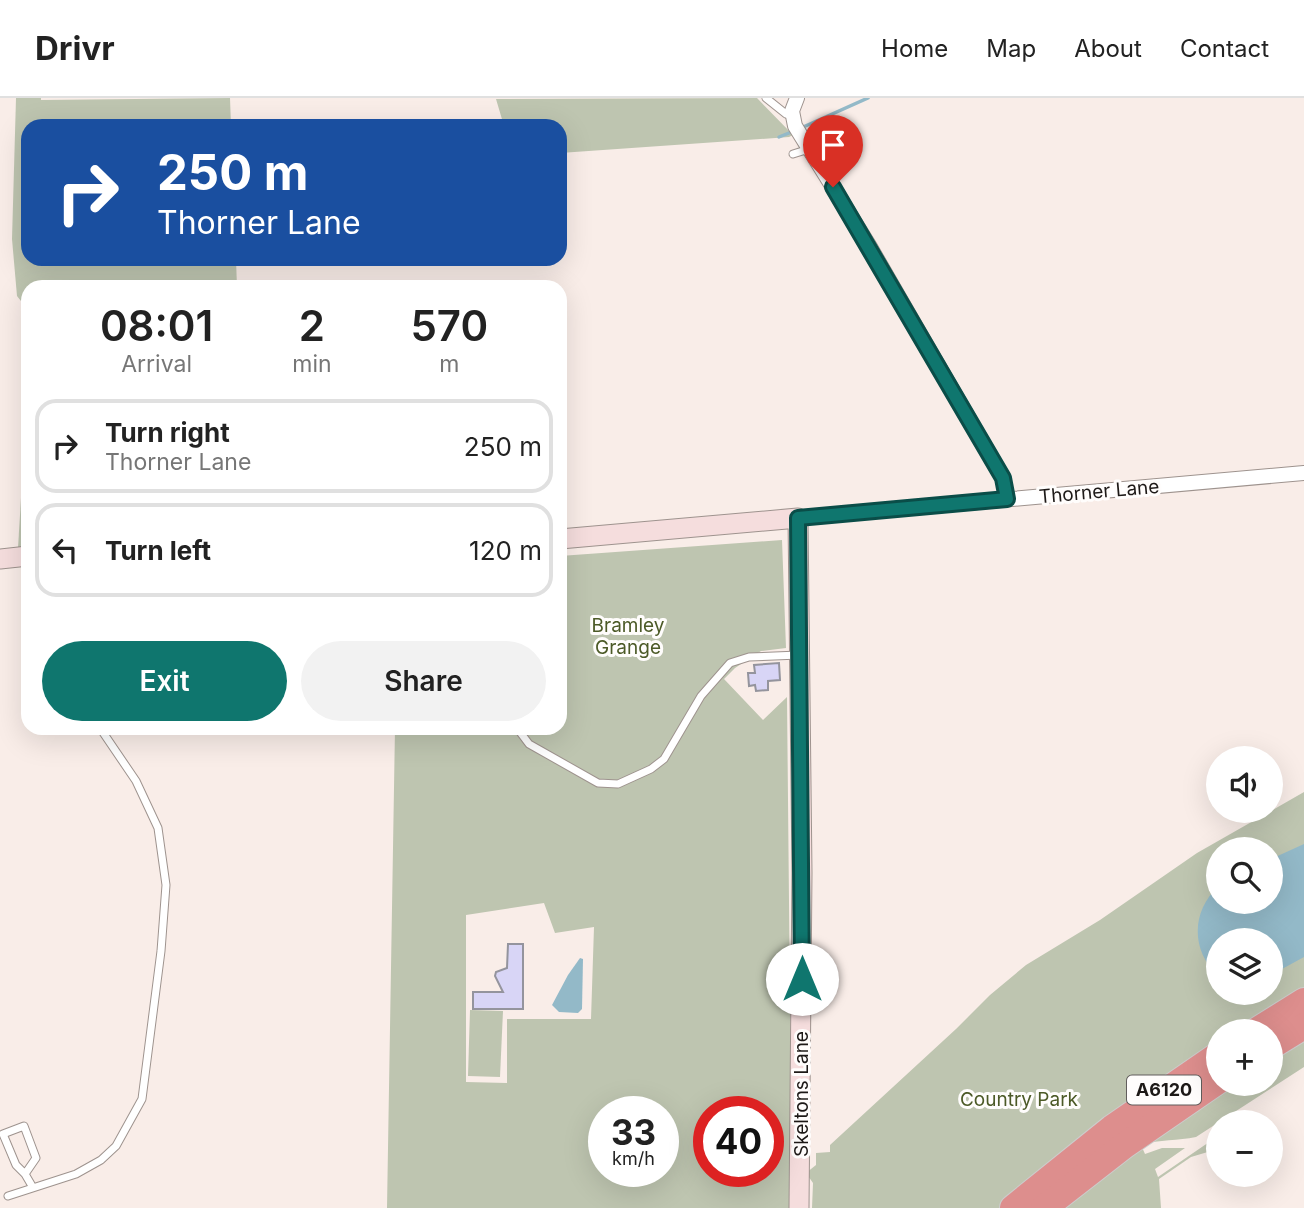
<!DOCTYPE html>
<meta charset="utf-8">
<style>
body{margin:0;font-family:Inter,sans-serif;background:#f2f2f2;color:#222;height:100vh;display:flex;flex-direction:column;font-size:26px;white-space:nowrap}
*{box-sizing:border-box;margin:0}
p{font-size:23px;color:#767676}
.icon{flex:none;width:38px;height:38px;fill:none;stroke:currentColor;stroke-width:2;stroke-linecap:round;stroke-linejoin:round}
.map{position:relative;flex:1;overflow:hidden}
.sheet{position:absolute;left:21px;top:182px;width:546px;height:455px;display:flex;flex-direction:column;background:#fff;border-radius:21px;box-shadow:0 7px 28px #0002}
.sheet>*{flex:none}
.top-card{position:absolute;left:21px;top:21px;width:546px;height:147px;border-radius:21px;box-shadow:0 7px 28px #0002;background:#1a4fa0;color:#fff;overflow:hidden}
.controls{position:absolute;left:1206px;top:648px;display:grid;gap:14px}
.controls a{display:grid;place-items:center;width:77px;height:77px;border-radius:50%;background:#fff;box-shadow:0 7px 28px #0002;font-size:35px}
.speed{position:absolute;left:588px;top:998px;display:flex;gap:14px;font-size:35px;font-weight:700;text-align:center}
.speed>*{display:grid;place-content:center;width:91px;height:91px;border-radius:50%;background:#fff;box-shadow:0 7px 28px #0002;line-height:1}
.speed small{font-size:18px;font-weight:400}
.speed .limit{border:10px solid #d22;background:#fff;color:#111}
.pin{position:absolute;display:grid;place-items:center;width:60px;height:60px;color:#fff;margin:-72px -30px;border-radius:50% 50% 50% 0;rotate:-45deg;box-shadow:0 0 7px #0007}
.pin .icon{rotate:45deg}
.me{position:absolute;width:77px;margin:-38px;rotate:0deg;stroke-linejoin:round;filter:drop-shadow(0 0 5px #0008)}
.turn{display:flex;align-items:center;gap:24px;height:147px;padding:0 21px;font-size:32px}
.turn .icon{width:91px;height:91px;stroke-width:2.5}
.turn b{display:block;font-size:49px;line-height:60px}
.eta{display:flex;justify-content:space-evenly;align-items:center;height:119px;text-align:center}
.eta b{font-size:42px;font-weight:600;line-height:49px}
.cta{display:flex;gap:14px;margin-top:auto;padding:14px 21px}
.cta a{flex:1;height:80px;border-radius:42px;background:#0f766e;color:#fff;font-size:28px;font-weight:600;line-height:80px;text-align:center}
.cta a+a{background:#f2f2f2;color:#222}
ul{padding:0;list-style:none}
li{display:flex;align-items:center;gap:21px;height:94px;margin:0 14px 10px;padding:0 7px;border:4px solid #e0e0e0;border-radius:21px}
li div{flex:1}
li b{display:block;font-size:26px}
li em{font-style:normal}
header{display:flex;align-items:center;gap:42px;box-sizing:border-box;height:98px;padding:0 35px;background:#fff;border-bottom:2px solid #e0e0e0}
header strong{font-size:33px}
nav{display:flex;gap:38px;margin-inline-start:auto;font-size:24px}
.map>svg:first-child{display:block}
.green{fill:#bec5b0;fill-rule:evenodd}
.water{fill:#93b9c8}
.lines{fill:none;stroke-linecap:round;stroke-linejoin:round}
.stream{stroke:#93b9c8;stroke-width:3.5}
.building{fill:#d8d5f6;stroke:#94949d;stroke-width:2}
.lane-casing{stroke:#9e938e;stroke-width:9}
.street-casing{stroke:#9e938e;stroke-width:16}
.secondary-casing{stroke:#9e938e;stroke-width:21}
.highway-casing{stroke:#cdcccc;stroke-width:28}
.lane{stroke:#fff;stroke-width:7}
.street{stroke:#fff;stroke-width:14}
.secondary{stroke:#f5dddd;stroke-width:19}
.highway{stroke:#dd8e8d;stroke-width:26}
.route-casing{stroke:#0a4d48;stroke-width:18}
.route{stroke:#0f766e;stroke-width:12}
.labels{text-anchor:middle;stroke-width:6;stroke-linejoin:round;paint-order:stroke}
.shield{fill:#fffdfc;stroke:#615d5c;stroke-width:2}
.shield-label{font-size:18px;font-weight:bold;fill:#1d1917}
.street-label{font-size:19px;fill:#1d1917;stroke:#fffdfc}
.park-label{font-size:19px;fill:#4c5a27;stroke:#fffdfc}
</style>
<header>
<strong>Drivr</strong>
<nav><a>Home</a><a>Map</a><a>About</a><a>Contact</a></nav>
</header>
<div class="map">
<svg width="1304" height="1110" viewBox="0 0 1304 1110">
<rect width="100%" height="100%" fill="#f9ede8"/>
<!-- green -->
<g class="green">
<polygon points="16,0 41,0 41,2 230,0 231,28 28,28 28,161 236,161 237,189 28,189 28,212 17,198 12,141"/>
<polygon points="757,0 793,37 789,39 560,55 560,28 504,28 496,1"/>
<polygon points="28,284 28,449 18,450"/>
<path d="M782 442 786 550 761 553 735 570 724 581 763 622 787 599 792 1110H387L395 630H560V458ZM544 805 555 835 594 829 591 921H507V985L466 984V817ZM604 1013H663V1073H604ZM709 1013H768V1073H709Z"/>
<path d="M1304 694V896L1242 933H1218V948L1171 978 1226 985H1270L1271 957 1304 936V969L1196 1039C1178 1043 1160 1041 1141 1047L1145 1056 1162 1050H1185L1155 1071 1158 1079 1218 1038V1048L1211 1053 1191 1059 1159 1081 1161 1110H1027L1016 1096 999 1110H812L813 1085 806 1075 816 1067V1055L830 1054V1047L956 931 990 897 1026 867 1100 822 1197 755ZM1218 751H1270V803H1218ZM1218 842H1270V894H1218Z"/>
<polygon points="470,912 503,913 500,979 468,978"/>
</g>
<!-- water -->
<g class="water">
<path d="M1304 746V859L1271 877 1270 842H1218V877C1190 853 1192 812 1218 789V803H1270L1271 761Z"/>
<polygon points="580,860 583,861 582,911 578,915 559,914 552,907 568,877"/>
</g>
<g class="lines">
<!-- stream -->
<g class="stream">
<polyline points="801,30 868,0"/>
<polyline points="779,39 794,33"/>
</g>
</g>
<!-- building -->
<g class="building">
<polygon points="779,565 780,582 768,583 768,592 756,593 755,587 749,588 748,575 755,575 754,567"/>
<polygon points="508,846 523,846 523,911 473,911 473,894 503,894 495,878 496,874 507,870"/>
</g>
<g class="lines">
<defs>
<g id="lane">
<polyline points="766,0 786,16 791,17"/>
<polyline points="793,56 809,51"/>
<polyline points="517,630 529,646 598,685 618,686 651,671 664,661 701,598 730,565 749,559 799,557"/>
<polyline points="25,1076 36,1060 24,1028 3,1036 16,1067 25,1076 32,1088"/>
<polyline points="8,1098 76,1076 101,1062 116,1048 142,1001 161,853 166,787 158,730 136,683 100,630"/>
</g>
<g id="street">
<polyline points="797,0 792,13 795,28 870,149 1003,380 1007,401"/>
<polyline points="798,420 1304,375"/>
</g>
<g id="secondary">
<polyline points="560,441 798,420 802,775 799,1110"/>
<polyline points="0,461 28,458"/>
</g>
<g id="highway">
<polyline points="1256,933 1304,903"/>
<polyline points="1270,949 1304,928"/>
<polyline points="1013,1110 1112,1030 1218,957"/>
<polyline points="1044,1110 1125,1047 1218,983"/>
</g>
</defs>
<!-- lane casing -->
<use href="#lane" class="lane-casing"/>
<!-- street casing -->
<use href="#street" class="street-casing"/>
<!-- secondary casing -->
<use href="#secondary" class="secondary-casing"/>
<!-- highway casing -->
<use href="#highway" class="highway-casing"/>
<!-- lane -->
<use href="#lane" class="lane"/>
<!-- street -->
<use href="#street" class="street"/>
<!-- secondary -->
<use href="#secondary" class="secondary"/>
<!-- highway -->
<use href="#highway" class="highway"/>
</g>
<g class="lines">
<defs>
<polyline id="route" points="802,881 798,420 1007,401 1003,380 833,89"/>
</defs>
<!-- route casing -->
<use href="#route" class="route-casing"/>
<!-- route -->
<use href="#route" class="route"/>
</g>
<g class="labels">
<!-- shield labels -->
<rect class="shield" x="1127" y="977.5" width="74" height="29" rx="5"/>
<g class="shield-label">
<text x="1164" y="998">A6120</text>
</g>
<!-- street labels -->
<g class="street-label">
<text transform="translate(1099 393) rotate(-5)" y="7">Thorner Lane</text>
<text transform="translate(801 996) rotate(-90)" y="7">Skeltons Lane</text>
</g>
<!-- park labels -->
<g class="park-label">
<text x="628" y="534">Bramley<tspan x="628" dy="22">Grange</tspan></text>
<text x="1019" y="1008">Country Park</text>
</g>
</g>
</svg>
<div class="controls">
<a><svg class="icon" aria-label="sound" viewBox="0 0 24 24"><path d="M4 9h4l5-4v14l-5-4H4zM17 9q2 3 0 6"/></svg></a>
<a><svg class="icon" aria-label="search" viewBox="0 0 24 24"><circle cx="10" cy="10" r="6"/><path d="M15 15l6 6"/></svg></a>
<a><svg class="icon" aria-label="layers" viewBox="0 0 24 24"><path d="M12 4l9 5-9 5-9-5zM3 14l9 5 9-5"/></svg></a>
<a>+</a>
<a>−</a>
</div>
<div class="speed"><div>33<small>km/h</small></div><div class="limit">40</div></div>
<div class="pin" style="left:833px;top:89px;background:#d93025"><svg class="icon" aria-label="arrive" viewBox="0 0 24 24"><path d="M6 21V4h12l-3 4 3 4H6"/></svg></div>
<svg class="me" style="left:802px;top:881px" viewBox="-20 -20 40 40"><circle r="19" fill="#fff"/><path d="M0-13L10 11 0 6-10 11z" fill="#0f766e"/></svg>
<div class="top-card">
<div class="turn"><svg class="icon" aria-label="right" viewBox="0 0 24 24"><path d="M7 20v-9h11M14 6l5 5-5 5"/></svg><div><b>250 m</b>Thorner Lane</div></div>
</div>
<section class="sheet">
<div class="eta">
<div><b>08:01</b><p>Arrival</p></div>
<div><b>2</b><p>min</p></div>
<div><b>570</b><p>m</p></div>
</div>
<ul>
<li><svg class="icon" aria-label="right" viewBox="0 0 24 24"><path d="M7 20v-9h11M14 6l5 5-5 5"/></svg><div><b>Turn right</b><p>Thorner Lane</p></div><em>250 m</em></li>
<li><svg class="icon" aria-label="left" viewBox="0 0 24 24"><path d="M17 20v-9H6M10 6l-5 5 5 5"/></svg><div><b>Turn left</b></div><em>120 m</em></li>
</ul>
<div class="cta"><a>Exit</a><a>Share</a></div>
</section>
</div>
